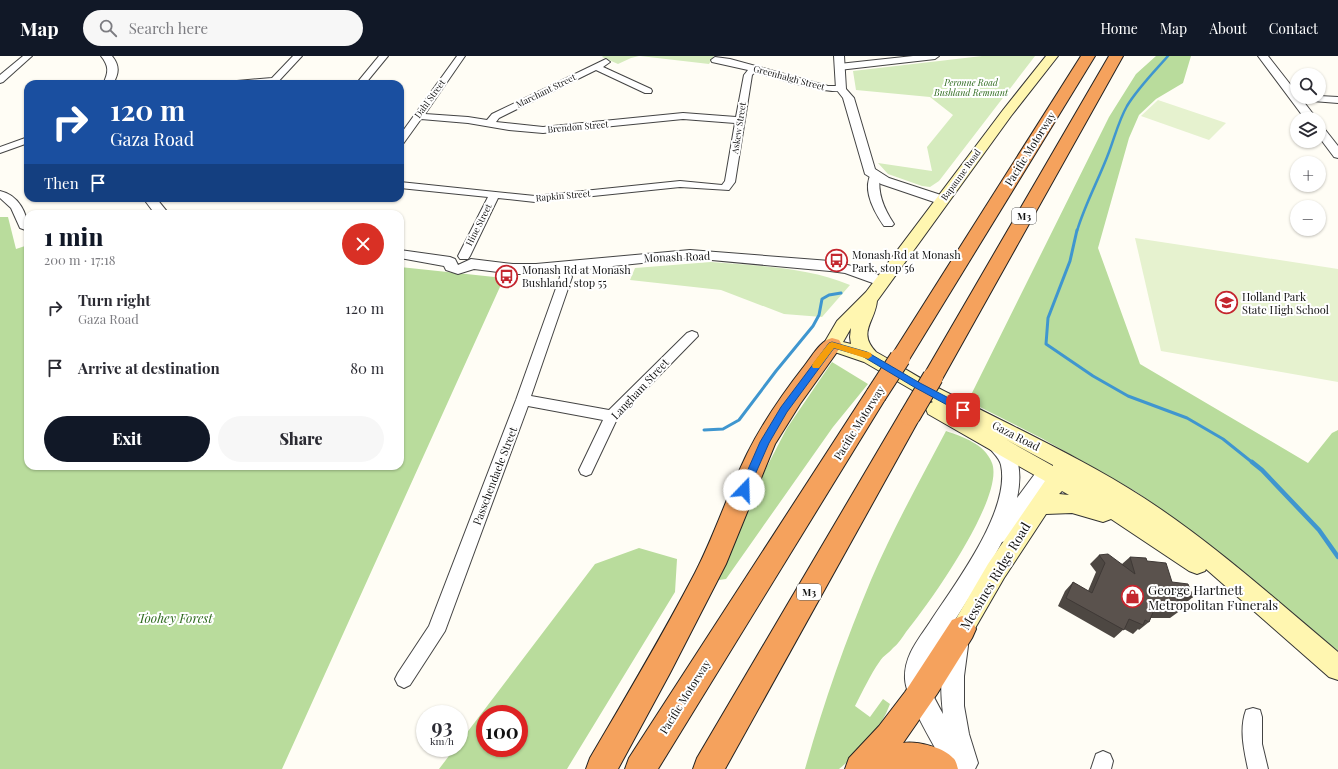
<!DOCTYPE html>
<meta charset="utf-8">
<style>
body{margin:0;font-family:"Playfair Display",serif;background:#f7f7f7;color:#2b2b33;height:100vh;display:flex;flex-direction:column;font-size:15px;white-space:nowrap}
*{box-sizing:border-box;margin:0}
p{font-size:13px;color:#7c7c81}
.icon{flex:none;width:22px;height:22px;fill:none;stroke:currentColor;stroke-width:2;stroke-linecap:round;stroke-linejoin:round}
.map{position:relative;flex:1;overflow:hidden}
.sheet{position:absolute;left:24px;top:154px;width:380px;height:260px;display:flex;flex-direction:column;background:#fff;border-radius:12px;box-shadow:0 1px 3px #0004}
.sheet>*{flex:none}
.hud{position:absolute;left:24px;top:24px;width:380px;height:122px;border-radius:12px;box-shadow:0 1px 3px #0004;background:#1a4fa0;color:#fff;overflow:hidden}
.controls{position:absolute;left:1290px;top:12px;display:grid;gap:8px}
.controls a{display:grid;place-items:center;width:36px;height:36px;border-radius:50%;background:#fff;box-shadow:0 1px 3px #0004;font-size:20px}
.speed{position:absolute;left:416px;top:649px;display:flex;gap:8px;font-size:20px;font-weight:700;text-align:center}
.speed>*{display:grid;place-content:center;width:52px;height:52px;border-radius:50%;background:#fff;box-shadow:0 1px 3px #0004;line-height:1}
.speed small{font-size:10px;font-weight:400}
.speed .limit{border:6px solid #d22;background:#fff;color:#111}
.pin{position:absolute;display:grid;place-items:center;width:34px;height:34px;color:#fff;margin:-17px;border-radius:8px;box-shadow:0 2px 6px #0006}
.me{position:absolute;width:44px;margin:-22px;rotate:21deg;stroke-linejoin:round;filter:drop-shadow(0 0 3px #0008)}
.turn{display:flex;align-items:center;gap:14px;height:84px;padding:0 20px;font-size:18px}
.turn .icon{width:52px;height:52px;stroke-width:2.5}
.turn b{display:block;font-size:28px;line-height:34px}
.then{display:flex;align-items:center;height:38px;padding:0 20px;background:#0003;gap:8px;font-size:15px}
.round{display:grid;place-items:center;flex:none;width:42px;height:42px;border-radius:21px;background:#f7f7f7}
.summary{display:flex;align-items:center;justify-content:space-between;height:68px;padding:0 20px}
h1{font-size:24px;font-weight:800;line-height:30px;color:#111827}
.button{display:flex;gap:8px;margin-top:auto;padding:8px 20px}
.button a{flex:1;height:46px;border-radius:24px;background:#111827;color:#fff;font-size:16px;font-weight:800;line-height:46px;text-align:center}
.button a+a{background:#f7f7f7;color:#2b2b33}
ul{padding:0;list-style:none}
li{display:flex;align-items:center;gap:12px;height:60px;padding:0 20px}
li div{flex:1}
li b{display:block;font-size:15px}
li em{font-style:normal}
header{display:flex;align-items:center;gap:24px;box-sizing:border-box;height:56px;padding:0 20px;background:#111827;color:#fff}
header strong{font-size:19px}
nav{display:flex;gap:22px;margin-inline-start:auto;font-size:14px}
.search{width:280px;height:36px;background:#f7f7f7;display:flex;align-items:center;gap:10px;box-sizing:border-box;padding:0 14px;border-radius:22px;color:#7c7c81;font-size:15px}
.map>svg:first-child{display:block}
.green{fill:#d5ebbd}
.forest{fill:#b9dc9c;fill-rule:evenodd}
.pitch{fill:#e6f2cf}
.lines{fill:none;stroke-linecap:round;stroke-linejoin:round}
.stream-far2{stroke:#3f96cf;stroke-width:2.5}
.stream-far1{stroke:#3f96cf;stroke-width:3}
.stream{stroke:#3f96cf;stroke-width:4.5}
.minor-casing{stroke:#444;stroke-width:2}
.tertiary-casing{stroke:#444;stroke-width:2}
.secondary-casing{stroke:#333;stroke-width:2}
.motorway-casing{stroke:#222;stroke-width:2}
.minor{fill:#fff;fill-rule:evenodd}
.tertiary{fill:#fff;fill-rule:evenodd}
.secondary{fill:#fff6b0;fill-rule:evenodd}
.motorway{fill:#f5a25d;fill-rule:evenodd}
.motorway-bridge-casing{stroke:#222;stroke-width:22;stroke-linecap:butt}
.motorway-bridge{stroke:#f5a25d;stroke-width:20}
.wall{fill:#4d4742}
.building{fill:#5a524d;stroke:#3f3936}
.route{fill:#1a73e8;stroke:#114b97}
.slow{fill:#f59e0b}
.labels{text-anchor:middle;stroke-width:4;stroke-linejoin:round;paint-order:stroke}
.far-street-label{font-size:9px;fill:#111;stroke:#fff}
.far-park-label{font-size:9px;font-style:italic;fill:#2f6b1f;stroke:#fff}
.shield{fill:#fff;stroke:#585858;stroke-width:1}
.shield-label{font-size:10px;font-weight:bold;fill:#111}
.street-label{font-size:11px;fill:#111;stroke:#fff}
.poi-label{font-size:11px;fill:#111;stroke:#fff;text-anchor:start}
.near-street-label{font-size:13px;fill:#111;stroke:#fff}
.near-poi-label{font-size:13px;fill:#111;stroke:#fff;text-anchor:start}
.near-park-label{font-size:13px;font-style:italic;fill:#2f6b1f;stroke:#fff}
</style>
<header>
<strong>Map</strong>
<div class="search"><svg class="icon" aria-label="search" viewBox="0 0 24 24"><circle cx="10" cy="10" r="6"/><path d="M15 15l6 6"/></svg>Search here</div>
<nav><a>Home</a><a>Map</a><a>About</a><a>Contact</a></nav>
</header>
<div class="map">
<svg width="1338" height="713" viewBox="0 0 1338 713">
<rect width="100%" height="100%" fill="#fffdf5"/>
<!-- green -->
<g class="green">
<polygon points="603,0 639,0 631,2 618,8 602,1"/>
<polygon points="640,0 714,0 709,8"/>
<polygon points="982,0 1035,0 939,125 930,131 922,130 888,118 878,107 932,115 927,91 953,59 930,41 856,34 853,15"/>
<path d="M711 206C758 210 806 211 850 229L822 261 784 258 721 234 630 224 635 212Z"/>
</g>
<!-- forest -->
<g class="forest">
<polygon points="1156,0 1191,0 1183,27 1156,43 1139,59 1129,82 1098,192 1140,308 1308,407 1332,377 1338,374 1338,595 1181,467 1135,435 1043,383 968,345 1109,61 1136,18"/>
<polygon points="0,161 8,161 16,193 28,189 28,410 400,410 400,211 504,222 282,713 0,713"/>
<polygon points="832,306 868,328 833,371 726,523 719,524 720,516 734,488 762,420 787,372"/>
<path d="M946 375C963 381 985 388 992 407 1005 441 929 548 906 576 902 582 898 588 893 592 889 597 883 600 880 605 870 619 863 635 855 650L870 661 883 643 890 648C880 675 861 695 839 713H805C823 649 845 586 871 524 893 473 920 424 946 375Z"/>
<path d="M639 492 677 503 675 536 567 713H439L455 692H459V687L595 508ZM485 658H519V692H485Z"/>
</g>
<!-- pitch -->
<g class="pitch">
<polygon points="1158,44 1226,67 1209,84 1141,60"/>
<polygon points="1135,182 1338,213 1338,326 1161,295"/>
</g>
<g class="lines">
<!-- stream-far2 -->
<path class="stream-far2" d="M1077 175C1085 148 1099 123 1109 96 1115 80 1119 64 1127 50 1138 32 1154 16 1168 0"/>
<!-- stream-far1 -->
<g class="stream-far1">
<polyline points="1077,174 1070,205 1048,262 1046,288 1093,320 1128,340 1187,362 1223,383 1253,407"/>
<polyline points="704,374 723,373 739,364 776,315 813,270 819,259 822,243 829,239 841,237"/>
</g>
<!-- stream -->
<polyline class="stream" points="1252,406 1262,414 1319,474 1338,501"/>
<defs>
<g id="minor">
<polygon points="23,0 32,0 3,26 0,27 0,19"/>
<polygon points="293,0 302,0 276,28 233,28 237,25 272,22"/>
<polygon points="379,0 388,0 365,28 356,28"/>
<path d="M457 0H465L425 58 468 61 487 64 492 58 606 3 610 6 603 11 651 33 652 35 651 37H645L596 14 499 62 496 66 543 71 683 57 736 61 744 19 748 14 712 6 711 4 715 1 730 3 828 30H841L845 33C836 42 770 20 755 16L752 19 735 126 729 134 680 131 535 146 498 142 470 200 468 203H460L458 200 488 141 400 132V126L535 140 680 125 722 129 725 125 735 67 683 63 543 77 509 74 468 67 421 63 403 88 400 89V79Z"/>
<polygon points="913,0 939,0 935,3 839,14 835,11 839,8"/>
<polygon points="1297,39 1297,41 1319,41 1319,40 1338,41 1338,47 1300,44 1295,41"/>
<polygon points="28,81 28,87 0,97 0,91"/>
<path d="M875 117 880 120C877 137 884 153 894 168L892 170H884C875 157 862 134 871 118Z"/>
<path d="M0 135C19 139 28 158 28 175L20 172 11 152 0 142Z"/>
<polygon points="563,207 567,208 572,221 531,340 609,354 687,277 692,275 697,277 698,280 617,363 591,418 586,420 581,418 579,414 603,364 528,350 445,575 410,629 404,632 398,629 395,623 398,617 429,570 516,344 560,221 557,211 559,208"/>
<path d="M1253 652 1260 654 1262 661V688L1268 713H1248C1244 694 1239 673 1246 654Z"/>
<polygon points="1103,695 1110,698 1113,705 1111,713 1091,713 1096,698"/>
</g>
<g id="tertiary">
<path d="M101 0H112C120 10 119 17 113 28H103C109 16 109 10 101 0Z"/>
<polygon points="834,0 844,0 846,33 854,42 875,113 889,122 947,141 948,144 947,147 937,147 881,128 865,118 843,42 836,33"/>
<polygon points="1258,0 1268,0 1297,37 1297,41 1300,41 1317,63 1305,63"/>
<polygon points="1319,70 1323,71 1338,90 1338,102 1334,101 1319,81"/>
<polygon points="143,142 156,142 169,158 155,158"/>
<polygon points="400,194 450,201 455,203 458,209 471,203 513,208 536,208 690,194 830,205 852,210 886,222 888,225 886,228 881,230 845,217 830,215 690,202 536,218 513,218 474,213 458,218 446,214 444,210 400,202"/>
<path d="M995 380C1021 389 1022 419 1017 442L1040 411 1046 408 1052 411 1055 416 1009 484 1002 486 988 512 930 603C922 624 933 639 943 658 940 633 940 605 949 583L957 580 965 583 968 590 964 620V650L969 678 978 707 975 713H947C936 693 906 644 905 623 904 600 918 584 930 566 954 529 1011 455 1001 409 999 400 990 395 986 387L989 382Z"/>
</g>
<path id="secondary" d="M1046 0H1058L1011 60 877 245C875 266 857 276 876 296 901 310 925 326 950 338 1015 372 1082 402 1144 442 1213 487 1275 543 1338 596V624L1329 621 1206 513 1205 515 1197 518 1189 515 1111 463 1103 466 1072 457 1046 458 1004 522 970 581 962 584 954 581 950 573 988 508 1045 425 928 358 926 353 928 348 933 346 864 306 826 293 823 289 837 265 866 236 1003 54ZM851 272 850 281 851 288 843 286ZM1005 383 1053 409V410ZM1062 435 1069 439 1059 438Z"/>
<g id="motorway">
<polygon points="1081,0 1095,0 907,307 900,310 893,307 890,302 893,297"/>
<polygon points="1109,0 1123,0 940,327 933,329 926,327 922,321 926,315"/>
<path d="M832 282 839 284 842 289 800 348 775 388 726 508 670 617 618 713H586L590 702C626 641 662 580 695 517 715 478 728 437 747 398 763 366 783 337 805 309 813 299 820 285 832 282Z"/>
<polygon points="876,331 884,333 887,339 884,345 658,713 625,713 629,702 868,333"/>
<polygon points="910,351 918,354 921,360 725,713 693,713 697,702 902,354"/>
<path d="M962 560 972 564 976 573 972 582 937 638 903 687C917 685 943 691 953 702 956 704 957 710 958 713H845L849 702 879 670 905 636 952 564Z"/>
</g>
</defs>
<!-- minor casing -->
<use href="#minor" class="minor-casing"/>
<!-- tertiary casing -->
<use href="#tertiary" class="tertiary-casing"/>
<!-- secondary casing -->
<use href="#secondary" class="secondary-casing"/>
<!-- motorway casing -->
<use href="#motorway" class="motorway-casing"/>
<!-- minor -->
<use href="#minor" class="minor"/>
<!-- tertiary -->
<use href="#tertiary" class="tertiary"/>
<!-- secondary -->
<use href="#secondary" class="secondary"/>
<!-- motorway -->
<use href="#motorway" class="motorway"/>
<defs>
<g id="motorway-bridge">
<polyline points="876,339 900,302"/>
<polyline points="910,360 933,321"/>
</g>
</defs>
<!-- motorway-bridge casing -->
<use href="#motorway-bridge" class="motorway-bridge-casing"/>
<!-- motorway-bridge -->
<use href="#motorway-bridge" class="motorway-bridge"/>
</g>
<!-- wall -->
<polygon class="wall" points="1099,499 1122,508 1130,501 1147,505 1172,526 1193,541 1182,550 1179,549 1181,554 1170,562 1151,562 1149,566 1139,574 1138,573 1133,578 1124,573 1114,582 1058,550 1065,535 1073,526 1088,535 1096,516 1090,508"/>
<!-- building -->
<polygon class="building" points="1108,498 1135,518 1130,501 1146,502 1147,505 1166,507 1172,526 1188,528 1193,541 1176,539 1181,554 1154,554 1149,566 1145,564 1143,569 1129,563 1124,574 1066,542 1073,526 1092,537 1105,507 1099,499"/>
<!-- route -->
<polygon class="route" points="832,286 867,296 920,327 966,351 968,354 966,356 960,356 914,331 862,300 834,292 787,356 769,387 747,437 744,438 741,437 739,434 760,386 781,351 829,287"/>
<!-- slow -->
<polygon class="slow" points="832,286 871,297 872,300 868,303 834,292 819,312 813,312 812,310 813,307 829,287"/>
<!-- icons -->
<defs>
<symbol id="bus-ring" viewBox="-11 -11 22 22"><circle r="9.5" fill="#fff" stroke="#c4262e" stroke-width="1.5"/><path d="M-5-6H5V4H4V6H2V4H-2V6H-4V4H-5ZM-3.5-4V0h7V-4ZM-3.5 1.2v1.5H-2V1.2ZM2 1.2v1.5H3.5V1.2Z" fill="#c4262e"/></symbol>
<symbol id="school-ring" viewBox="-11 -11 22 22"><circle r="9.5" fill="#fff" stroke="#c4262e" stroke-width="1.5"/><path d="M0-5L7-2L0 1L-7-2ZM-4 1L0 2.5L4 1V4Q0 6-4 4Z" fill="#c4262e"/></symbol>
<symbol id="shop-ring" viewBox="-11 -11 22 22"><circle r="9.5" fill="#fff" stroke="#c4262e" stroke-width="1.5"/><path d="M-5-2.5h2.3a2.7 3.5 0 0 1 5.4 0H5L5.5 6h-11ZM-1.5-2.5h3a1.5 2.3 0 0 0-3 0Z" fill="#c4262e"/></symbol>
</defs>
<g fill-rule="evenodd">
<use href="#bus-ring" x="824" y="192" width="25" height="25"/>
<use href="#bus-ring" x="494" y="208" width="25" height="25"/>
<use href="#school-ring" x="1214" y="234" width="25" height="25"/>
<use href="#shop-ring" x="1120" y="528" width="25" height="25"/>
</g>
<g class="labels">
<!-- far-street labels -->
<g class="far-street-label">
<text transform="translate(789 22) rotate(15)" y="3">Greenhalgh Street</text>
<text transform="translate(546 35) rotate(-26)" y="3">Marchant Street</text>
<text transform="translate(430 43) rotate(-54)" y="3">Dahl Street</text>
<text transform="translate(578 71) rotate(-5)" y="3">Brendon Street</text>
<text transform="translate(739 72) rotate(-81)" y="3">Askew Street</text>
<text transform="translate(961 119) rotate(-54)" y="3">Bapaume Road</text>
<text transform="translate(563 140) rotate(-5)" y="3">Rapkin Street</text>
<text transform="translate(479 169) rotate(-63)" y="3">Hine Street</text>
</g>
<!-- far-park labels -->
<g class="far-park-label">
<text x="971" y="30">Peronne Road<tspan x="971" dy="10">Bushland Remnant</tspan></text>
</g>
<!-- shield labels -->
<g class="shield">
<rect x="1012" y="152" width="24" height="16" rx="3"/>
<rect x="797" y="528" width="24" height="16" rx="3"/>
</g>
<g class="shield-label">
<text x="1024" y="164">M3</text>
<text x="809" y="540">M3</text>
</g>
<!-- street labels -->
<g class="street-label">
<text transform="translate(1030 93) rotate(-58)" y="4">Pacific Motorway</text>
<text transform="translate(677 201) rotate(-2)" y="4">Monash Road</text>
<text transform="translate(640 333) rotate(-47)" y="4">Langham Street</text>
<text transform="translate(859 367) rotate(-58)" y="4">Pacific Motorway</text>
<text transform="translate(1016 380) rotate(27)" y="4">Gaza Road</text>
<text transform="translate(495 420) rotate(-69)" y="4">Passchendaele Street</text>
<text transform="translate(685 641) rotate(-58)" y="4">Pacific Motorway</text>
</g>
<!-- poi labels -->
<g class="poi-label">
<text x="852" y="203">Monash Rd at Monash<tspan x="852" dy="13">Park, stop 56</tspan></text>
<text x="522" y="218">Monash Rd at Monash<tspan x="522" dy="13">Bushland, stop 55</tspan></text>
<text x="1242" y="245">Holland Park<tspan x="1242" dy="13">State High School</tspan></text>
</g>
<!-- near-street labels -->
<g class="near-street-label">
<text transform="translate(995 520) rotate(-59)" y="5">Messines Ridge Road</text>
</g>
<!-- near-poi labels -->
<g class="near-poi-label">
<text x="1148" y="539">George Hartnett<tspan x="1148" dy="15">Metropolitan Funerals</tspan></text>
</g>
<!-- near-park labels -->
<g class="near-park-label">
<text x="175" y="567">Toohey Forest</text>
</g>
</g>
</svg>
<div class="controls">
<a><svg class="icon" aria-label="search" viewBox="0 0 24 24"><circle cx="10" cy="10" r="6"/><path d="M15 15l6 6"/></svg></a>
<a><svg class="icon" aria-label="layers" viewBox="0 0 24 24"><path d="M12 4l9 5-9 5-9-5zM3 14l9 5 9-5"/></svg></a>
<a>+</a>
<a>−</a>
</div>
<div class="speed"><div>93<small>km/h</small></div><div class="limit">100</div></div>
<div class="pin" style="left:963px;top:354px;background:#d93025"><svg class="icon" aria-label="arrive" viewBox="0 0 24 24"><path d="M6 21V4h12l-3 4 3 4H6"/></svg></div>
<svg class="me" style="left:744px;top:434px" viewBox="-20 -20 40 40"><circle r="19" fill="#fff"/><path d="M0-13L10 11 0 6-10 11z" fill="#1a73e8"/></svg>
<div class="hud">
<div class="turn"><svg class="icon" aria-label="right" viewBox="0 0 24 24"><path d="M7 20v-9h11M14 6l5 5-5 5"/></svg><div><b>120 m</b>Gaza Road</div></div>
<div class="then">Then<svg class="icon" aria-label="arrive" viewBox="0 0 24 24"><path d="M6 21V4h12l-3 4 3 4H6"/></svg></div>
</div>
<section class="sheet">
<div class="summary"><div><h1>1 min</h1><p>200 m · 17:18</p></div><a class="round" style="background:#d93025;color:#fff"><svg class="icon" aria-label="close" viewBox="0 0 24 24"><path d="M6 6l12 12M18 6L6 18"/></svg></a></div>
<ul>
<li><svg class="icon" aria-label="right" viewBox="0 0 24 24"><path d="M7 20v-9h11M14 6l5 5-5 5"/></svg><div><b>Turn right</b><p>Gaza Road</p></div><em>120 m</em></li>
<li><svg class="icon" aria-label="arrive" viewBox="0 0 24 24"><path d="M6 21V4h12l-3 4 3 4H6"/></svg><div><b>Arrive at destination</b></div><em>80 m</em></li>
</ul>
<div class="button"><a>Exit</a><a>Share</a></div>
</section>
</div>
